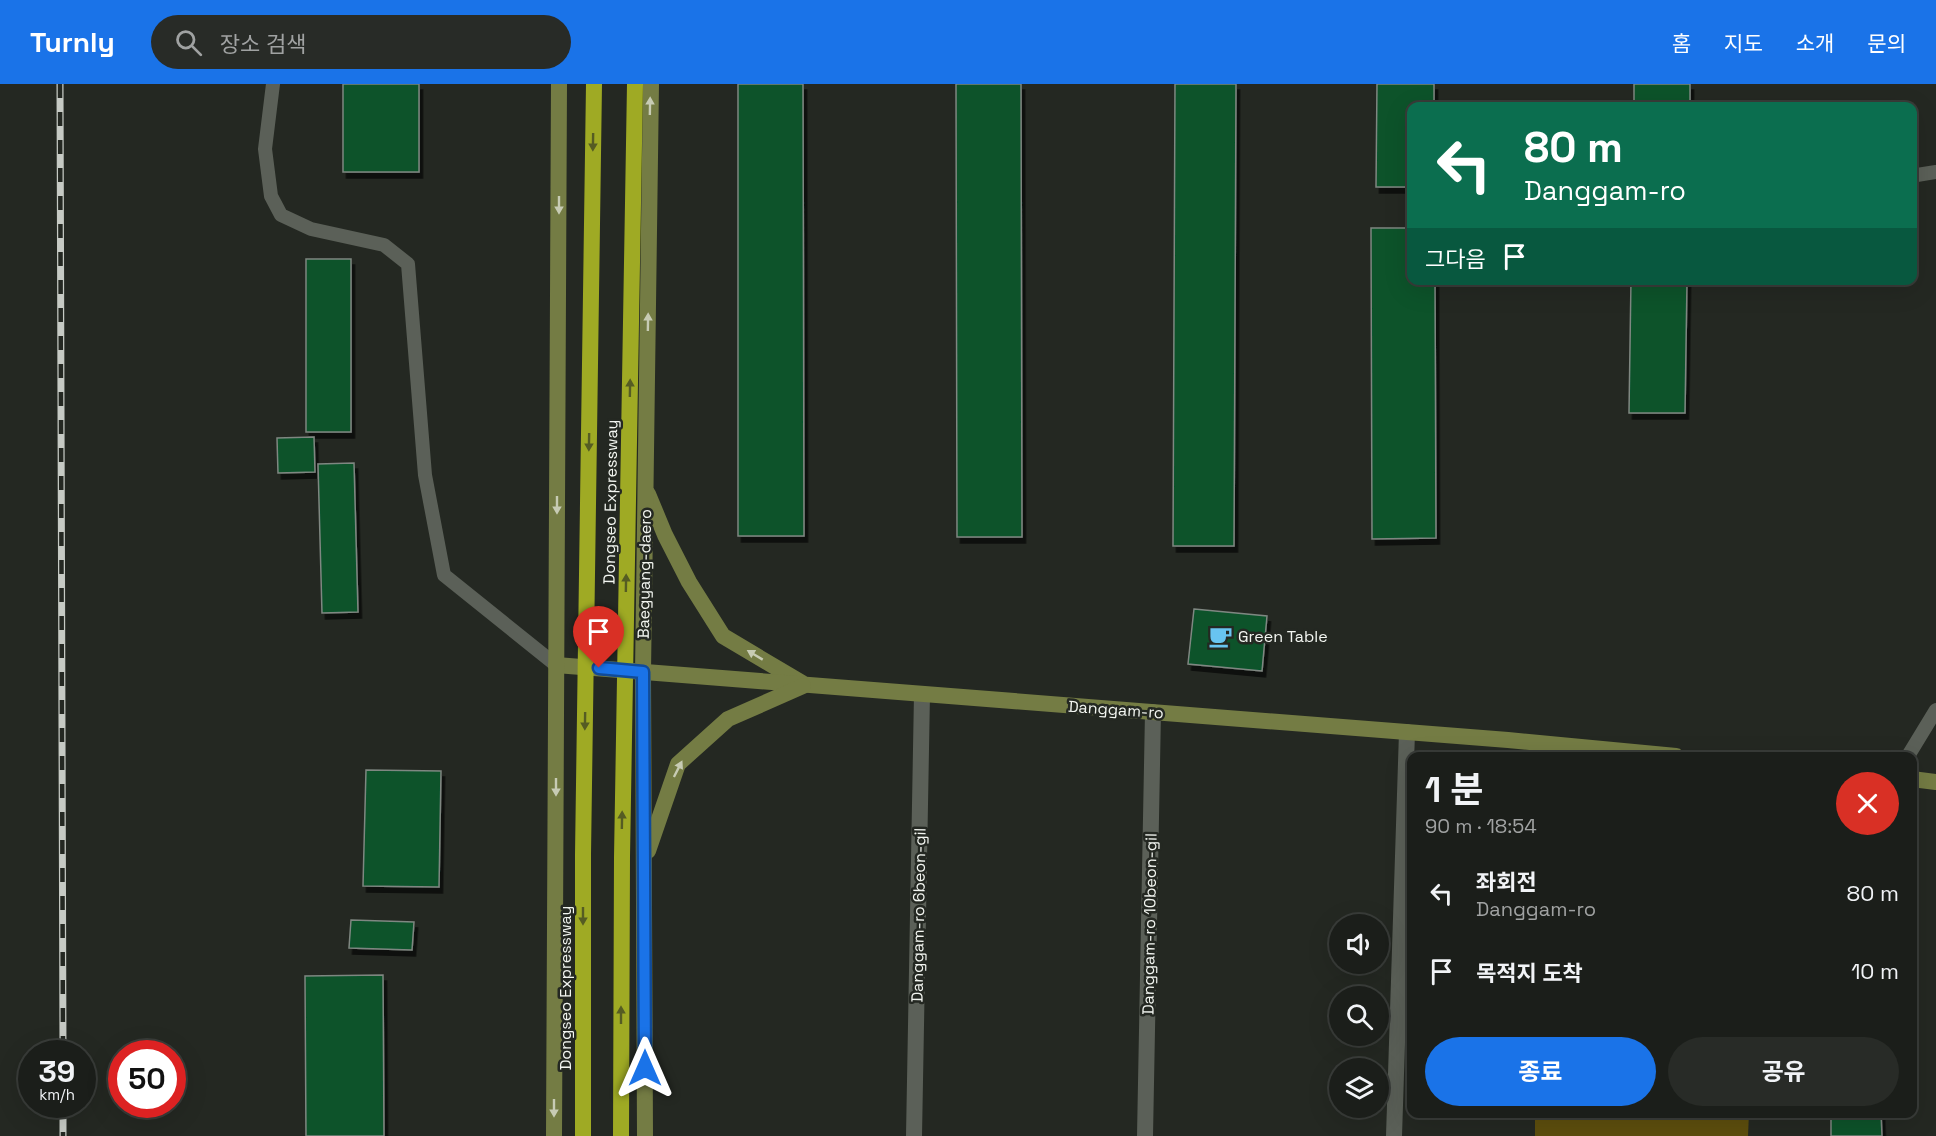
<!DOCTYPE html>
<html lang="ko">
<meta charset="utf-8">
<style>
body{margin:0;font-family:"Space Grotesk","Noto Sans KR",sans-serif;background:#282b27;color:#f1f3f6;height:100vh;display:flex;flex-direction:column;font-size:22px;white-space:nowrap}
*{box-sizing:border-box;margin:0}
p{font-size:20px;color:#a0a2a2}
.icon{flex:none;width:33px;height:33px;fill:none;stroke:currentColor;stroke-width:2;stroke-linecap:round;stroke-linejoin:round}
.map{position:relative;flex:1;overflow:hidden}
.details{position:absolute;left:1407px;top:668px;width:510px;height:366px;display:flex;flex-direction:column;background:#1b1e1a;border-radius:12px;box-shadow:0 6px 24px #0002,0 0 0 2px #393c39}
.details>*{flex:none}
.top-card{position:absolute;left:1407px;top:18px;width:510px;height:183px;border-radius:12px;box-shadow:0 6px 24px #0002,0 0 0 2px #393c39;background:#0b6e4f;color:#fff;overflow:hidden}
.tools{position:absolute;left:1329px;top:830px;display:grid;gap:12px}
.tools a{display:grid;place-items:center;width:60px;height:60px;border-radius:50%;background:#1b1e1a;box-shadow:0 6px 24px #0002,0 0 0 2px #393c39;font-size:30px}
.speed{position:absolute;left:18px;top:956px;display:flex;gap:12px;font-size:30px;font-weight:700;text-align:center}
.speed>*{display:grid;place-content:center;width:78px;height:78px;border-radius:50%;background:#1b1e1a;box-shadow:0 6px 24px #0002,0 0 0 2px #393c39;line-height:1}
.speed small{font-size:15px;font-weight:400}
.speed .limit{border:9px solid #d22;background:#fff;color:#111}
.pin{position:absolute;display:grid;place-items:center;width:51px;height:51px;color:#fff;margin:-62px -26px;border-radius:50% 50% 50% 0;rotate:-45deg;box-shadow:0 0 6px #0007}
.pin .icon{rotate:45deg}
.me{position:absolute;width:66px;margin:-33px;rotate:0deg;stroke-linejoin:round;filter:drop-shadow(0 0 4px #0008)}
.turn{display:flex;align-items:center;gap:21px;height:126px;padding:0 18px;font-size:27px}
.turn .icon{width:78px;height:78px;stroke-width:2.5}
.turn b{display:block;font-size:42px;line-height:51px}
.then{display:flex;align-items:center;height:57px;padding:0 18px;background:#0003;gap:12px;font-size:22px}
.round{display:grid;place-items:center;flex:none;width:63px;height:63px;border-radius:32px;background:#282b27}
.head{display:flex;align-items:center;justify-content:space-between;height:102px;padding:0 18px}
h1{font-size:36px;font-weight:700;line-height:45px}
.button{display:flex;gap:12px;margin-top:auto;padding:12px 18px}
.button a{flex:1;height:69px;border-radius:36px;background:#1a73e8;color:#fff;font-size:24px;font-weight:700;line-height:69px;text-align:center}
.button a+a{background:#282b27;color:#f1f3f6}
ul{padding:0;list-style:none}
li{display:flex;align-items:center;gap:18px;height:78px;padding:0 18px}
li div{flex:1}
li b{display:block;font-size:22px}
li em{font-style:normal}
header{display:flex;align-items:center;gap:36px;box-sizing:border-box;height:84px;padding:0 30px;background:#1a73e8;color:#fff}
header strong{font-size:28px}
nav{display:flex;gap:33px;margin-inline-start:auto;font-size:21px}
.search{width:420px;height:54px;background:#282b27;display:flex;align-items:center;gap:15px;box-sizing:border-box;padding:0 21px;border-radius:33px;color:#a0a2a2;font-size:22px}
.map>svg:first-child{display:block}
.green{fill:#5d4e0d}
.building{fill:#07532b;stroke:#7f8781;stroke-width:1.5;filter:url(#shadow)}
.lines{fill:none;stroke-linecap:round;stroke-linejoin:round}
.service{stroke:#5b6058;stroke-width:14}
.minor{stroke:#5b6058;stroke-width:16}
.secondary{stroke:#747c44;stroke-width:16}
.trunk{stroke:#9faa24;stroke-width:16}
.rail-casing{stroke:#c6cac4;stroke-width:7}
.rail{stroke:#242822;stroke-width:4.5;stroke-dasharray:14;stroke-linecap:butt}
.oneway{fill:#c7cbb4}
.oneway2{fill:#555c23}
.route-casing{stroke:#114b97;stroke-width:15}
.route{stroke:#1a73e8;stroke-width:10}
.labels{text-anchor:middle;stroke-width:5;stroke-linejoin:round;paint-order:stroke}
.street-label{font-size:16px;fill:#f3f6f1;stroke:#242822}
.poi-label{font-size:16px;fill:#f3f6f1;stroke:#242822;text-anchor:start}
</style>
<header>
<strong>Turnly</strong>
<div class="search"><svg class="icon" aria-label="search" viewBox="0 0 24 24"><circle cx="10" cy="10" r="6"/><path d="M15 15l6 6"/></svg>장소 검색</div>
<nav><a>홈</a><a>지도</a><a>소개</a><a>문의</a></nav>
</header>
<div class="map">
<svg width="1936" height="1052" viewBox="0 0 1936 1052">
<defs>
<filter id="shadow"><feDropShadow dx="3.5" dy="6" stdDeviation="0" flood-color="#0009"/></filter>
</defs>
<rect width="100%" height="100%" fill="#242822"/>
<!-- green -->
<polygon class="green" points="1535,1029 1749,1029 1748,1052 1535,1052"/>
<!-- building -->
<g class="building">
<rect x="343" y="0" width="76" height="88"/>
<polygon points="738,0 803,0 804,452 738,452"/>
<polygon points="956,0 1021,0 1022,453 957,453"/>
<polygon points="1175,0 1236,0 1234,462 1173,462"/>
<polygon points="1377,0 1434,0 1434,22 1412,22 1412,103 1376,103"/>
<rect x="1634" y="0" width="56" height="22"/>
<polygon points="1371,144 1412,144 1412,196 1435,196 1436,454 1372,455"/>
<rect x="306" y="175" width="45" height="173"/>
<polygon points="1631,196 1687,196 1685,329 1629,329"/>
<polygon points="314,353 315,388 278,389 277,354"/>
<polygon points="354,379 358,528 322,529 318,380"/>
<polygon points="1194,525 1267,532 1262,587 1188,580"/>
<polygon points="366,686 441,687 439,803 363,802"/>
<polygon points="351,836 414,838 412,866 349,864"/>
<polygon points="383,891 384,1052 306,1052 305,892"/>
<polygon points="1831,1029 1881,1029 1882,1052 1831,1052"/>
</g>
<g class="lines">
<!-- service -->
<g class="service">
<polyline points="273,0 265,65 271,112 281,131 311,145 384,161 408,180 425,391 444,491 556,581"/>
<polyline points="1917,91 1936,88"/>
<polyline points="1908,672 1936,626"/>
</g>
<!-- minor -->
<g class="minor">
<polyline points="914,1052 922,610"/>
<polyline points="1145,1052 1153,628"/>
<polyline points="1394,1052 1407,648"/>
</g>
<!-- secondary -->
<g class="secondary">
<polyline points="648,410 665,451 689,498 723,552 802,599"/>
<polyline points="556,581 1508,656 1676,672"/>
<polyline points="1912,695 1936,698"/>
<polyline points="648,767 678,680 728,635 803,602"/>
<polyline points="554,1052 559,0"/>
<polyline points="645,1052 643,588 651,0"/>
</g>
<!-- trunk -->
<g class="trunk">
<polyline points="583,1052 583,770 594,0"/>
<polyline points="621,1052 622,773 635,0"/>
</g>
<defs>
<g id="rail">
<polyline points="60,0 63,969"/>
<polyline points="63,1020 63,1052"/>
</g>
</defs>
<!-- rail casing -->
<use href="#rail" class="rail-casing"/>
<!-- rail -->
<use href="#rail" class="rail"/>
</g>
<!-- one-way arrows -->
<defs><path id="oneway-solid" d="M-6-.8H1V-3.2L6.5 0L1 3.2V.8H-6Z" transform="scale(1.5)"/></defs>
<g class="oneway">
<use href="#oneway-solid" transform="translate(650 22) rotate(-89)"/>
<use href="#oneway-solid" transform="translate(559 121) rotate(90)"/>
<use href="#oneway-solid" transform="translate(648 238) rotate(-89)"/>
<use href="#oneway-solid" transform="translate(557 421) rotate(90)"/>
<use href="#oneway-solid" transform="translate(755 571) rotate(-149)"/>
<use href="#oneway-solid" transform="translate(678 685) rotate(-63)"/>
<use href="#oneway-solid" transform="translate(556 703) rotate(90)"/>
<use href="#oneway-solid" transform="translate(554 1024) rotate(90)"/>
</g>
<g class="oneway2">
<use href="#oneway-solid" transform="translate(593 58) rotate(91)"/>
<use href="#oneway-solid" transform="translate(630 304) rotate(-89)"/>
<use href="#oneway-solid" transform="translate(589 358) rotate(91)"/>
<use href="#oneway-solid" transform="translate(626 499) rotate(-89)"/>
<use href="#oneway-solid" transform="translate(585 637) rotate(91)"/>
<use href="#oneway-solid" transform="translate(622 736) rotate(-89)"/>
<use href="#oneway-solid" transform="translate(583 832) rotate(90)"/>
<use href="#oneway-solid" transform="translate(621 931) rotate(-90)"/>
</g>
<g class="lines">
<defs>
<polyline id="route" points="599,584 643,588 645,984"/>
</defs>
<!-- route casing -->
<use href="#route" class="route-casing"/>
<!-- route -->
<use href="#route" class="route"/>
</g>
<!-- icons -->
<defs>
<symbol id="cafe-bare" viewBox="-9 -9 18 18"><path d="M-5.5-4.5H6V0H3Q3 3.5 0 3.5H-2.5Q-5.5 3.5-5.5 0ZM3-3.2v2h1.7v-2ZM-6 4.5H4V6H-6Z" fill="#68c4f0" stroke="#242822" stroke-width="2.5" paint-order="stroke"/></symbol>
</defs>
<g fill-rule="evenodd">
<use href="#cafe-bare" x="1204" y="536" width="33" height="33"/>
</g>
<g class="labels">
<!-- street labels -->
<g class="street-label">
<text transform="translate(610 418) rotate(-89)" y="6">Dongseo Expressway</text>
<text transform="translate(644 490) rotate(-89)" y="6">Baegyang-daero</text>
<text transform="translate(1116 625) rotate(4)" y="6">Danggam-ro</text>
<text transform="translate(918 831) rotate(-89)" y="6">Danggam-ro 6beon-gil</text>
<text transform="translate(1149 840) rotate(-89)" y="6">Danggam-ro 10beon-gil</text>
<text transform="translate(565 904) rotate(-90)" y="6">Dongseo Expressway</text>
</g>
<!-- poi labels -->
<g class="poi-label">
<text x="1238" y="558">Green Table</text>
</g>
</g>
</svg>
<div class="tools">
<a><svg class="icon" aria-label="sound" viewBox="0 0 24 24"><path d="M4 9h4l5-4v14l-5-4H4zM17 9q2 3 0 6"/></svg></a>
<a><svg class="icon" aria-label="search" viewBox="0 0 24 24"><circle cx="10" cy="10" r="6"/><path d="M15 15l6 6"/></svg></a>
<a><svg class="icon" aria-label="layers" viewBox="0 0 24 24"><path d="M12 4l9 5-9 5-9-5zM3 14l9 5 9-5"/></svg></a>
</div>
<div class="speed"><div>39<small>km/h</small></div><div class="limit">50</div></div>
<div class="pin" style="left:599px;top:584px;background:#d93025"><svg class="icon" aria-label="arrive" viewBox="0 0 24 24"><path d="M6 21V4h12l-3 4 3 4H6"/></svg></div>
<svg class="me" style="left:645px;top:984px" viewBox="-20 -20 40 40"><path d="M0-17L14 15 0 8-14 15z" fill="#1a73e8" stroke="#fff" stroke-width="4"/></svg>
<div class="top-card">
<div class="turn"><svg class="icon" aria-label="left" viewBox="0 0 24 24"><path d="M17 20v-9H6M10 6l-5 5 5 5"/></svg><div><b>80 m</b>Danggam-ro</div></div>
<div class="then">그다음<svg class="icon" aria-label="arrive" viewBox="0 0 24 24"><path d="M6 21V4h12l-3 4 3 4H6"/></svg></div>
</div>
<section class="details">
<div class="head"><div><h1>1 분</h1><p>90 m · 18:54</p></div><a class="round" style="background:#d93025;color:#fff"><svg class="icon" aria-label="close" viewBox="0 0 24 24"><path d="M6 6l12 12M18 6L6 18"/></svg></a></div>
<ul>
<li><svg class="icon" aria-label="left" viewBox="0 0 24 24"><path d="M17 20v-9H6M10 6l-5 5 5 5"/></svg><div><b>좌회전</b><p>Danggam-ro</p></div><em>80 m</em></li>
<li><svg class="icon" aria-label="arrive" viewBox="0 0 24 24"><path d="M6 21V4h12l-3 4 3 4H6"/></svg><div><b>목적지 도착</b></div><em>10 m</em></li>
</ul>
<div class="button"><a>종료</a><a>공유</a></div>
</section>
</div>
